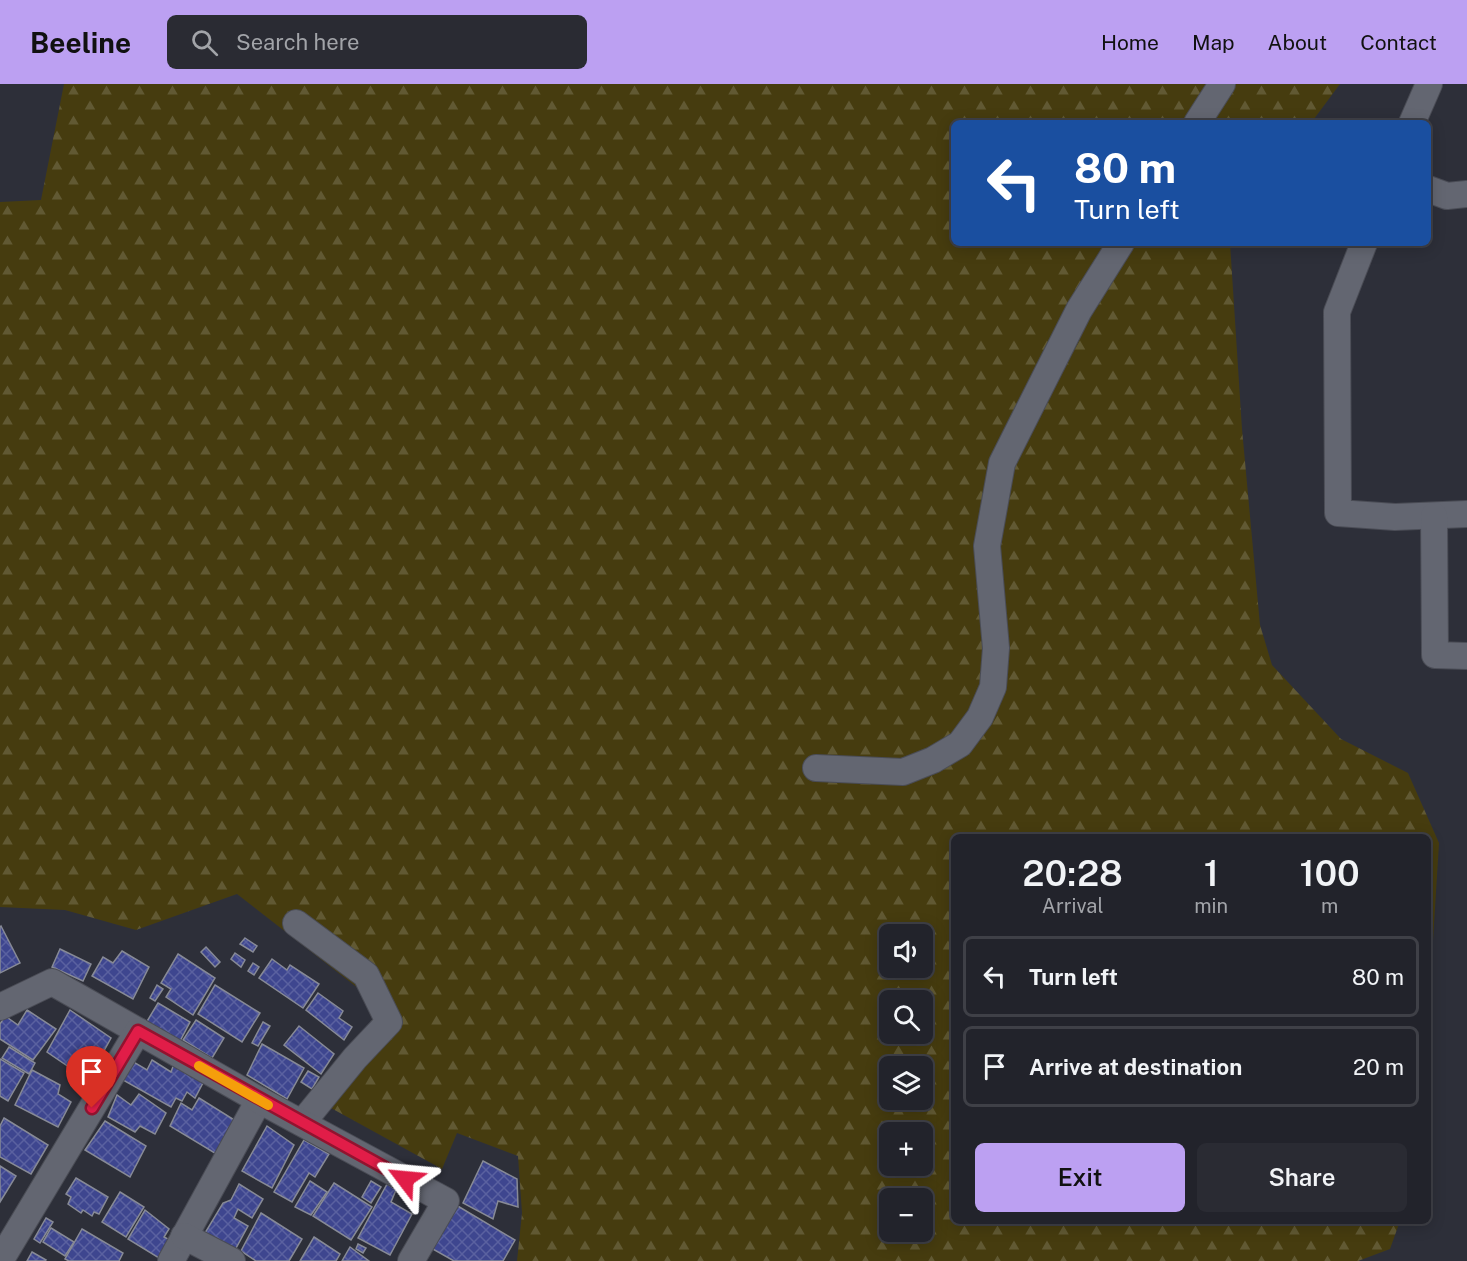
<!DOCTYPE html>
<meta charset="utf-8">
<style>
body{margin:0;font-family:"Public Sans",sans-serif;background:#2a2b33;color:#f1f3f6;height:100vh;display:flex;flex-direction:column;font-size:22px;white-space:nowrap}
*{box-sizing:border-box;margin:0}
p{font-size:20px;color:#a2a4a9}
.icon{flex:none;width:33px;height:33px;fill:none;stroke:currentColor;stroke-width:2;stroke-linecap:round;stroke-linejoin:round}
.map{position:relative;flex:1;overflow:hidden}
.details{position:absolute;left:951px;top:750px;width:480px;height:390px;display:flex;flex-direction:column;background:#22232b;border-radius:9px;box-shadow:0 3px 15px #0003,0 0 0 2px #3f4047}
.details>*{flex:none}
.guide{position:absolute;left:951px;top:36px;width:480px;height:126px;border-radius:9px;box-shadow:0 3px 15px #0003,0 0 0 2px #3f4047;background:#1a4fa0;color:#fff;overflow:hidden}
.controls{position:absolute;left:879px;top:840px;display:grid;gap:12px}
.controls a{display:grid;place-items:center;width:54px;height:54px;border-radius:9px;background:#22232b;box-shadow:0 3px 15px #0003,0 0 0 2px #3f4047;font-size:30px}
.pin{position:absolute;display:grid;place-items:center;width:51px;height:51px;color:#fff;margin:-62px -26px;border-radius:50% 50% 50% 0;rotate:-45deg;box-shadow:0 0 6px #0007}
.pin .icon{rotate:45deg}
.me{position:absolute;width:66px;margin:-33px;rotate:299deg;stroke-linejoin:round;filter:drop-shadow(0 0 4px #0008)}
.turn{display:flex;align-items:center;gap:21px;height:126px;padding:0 24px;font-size:27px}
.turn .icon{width:78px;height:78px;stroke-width:2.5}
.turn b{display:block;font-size:42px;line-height:51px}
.eta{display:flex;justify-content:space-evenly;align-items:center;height:102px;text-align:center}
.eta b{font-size:36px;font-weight:600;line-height:42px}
.cta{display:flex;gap:12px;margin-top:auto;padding:12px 24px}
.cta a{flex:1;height:69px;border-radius:9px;background:#bca0f2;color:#111;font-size:24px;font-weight:600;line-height:69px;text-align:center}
.cta a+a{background:#2a2b33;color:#f1f3f6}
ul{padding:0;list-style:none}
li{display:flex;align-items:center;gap:18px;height:81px;margin:0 12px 9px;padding:0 12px;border:3px solid #3f4047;border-radius:9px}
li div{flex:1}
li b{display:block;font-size:22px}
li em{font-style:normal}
header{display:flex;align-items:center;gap:36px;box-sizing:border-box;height:84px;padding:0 30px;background:#bca0f2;color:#111}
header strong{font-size:28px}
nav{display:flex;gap:33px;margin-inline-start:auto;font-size:21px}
.search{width:420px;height:54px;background:#2a2b33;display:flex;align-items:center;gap:15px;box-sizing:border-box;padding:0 21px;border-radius:9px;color:#a2a4a9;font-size:22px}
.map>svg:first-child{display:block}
.forest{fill:url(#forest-firs);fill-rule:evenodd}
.building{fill:url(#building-cross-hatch);stroke:#878a96;stroke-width:1.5}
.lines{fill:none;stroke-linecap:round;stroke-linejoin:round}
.minor-casing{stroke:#4a4c55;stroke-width:28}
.minor{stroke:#636671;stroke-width:26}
.route-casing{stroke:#92132f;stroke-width:15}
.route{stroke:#e11d48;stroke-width:10}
.slow{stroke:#f59e0b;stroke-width:10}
</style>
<header>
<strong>Beeline</strong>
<div class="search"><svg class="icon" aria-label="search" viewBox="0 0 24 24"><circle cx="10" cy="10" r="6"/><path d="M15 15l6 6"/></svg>Search here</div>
<nav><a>Home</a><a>Map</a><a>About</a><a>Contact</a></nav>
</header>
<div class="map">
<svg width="1467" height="1177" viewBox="0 0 1467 1177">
<defs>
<pattern id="forest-firs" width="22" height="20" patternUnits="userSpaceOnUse" patternTransform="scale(1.5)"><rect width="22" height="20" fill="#463c0f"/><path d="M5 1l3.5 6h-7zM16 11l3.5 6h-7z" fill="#615933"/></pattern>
<pattern id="building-cross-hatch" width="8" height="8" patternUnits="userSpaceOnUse" patternTransform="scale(1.5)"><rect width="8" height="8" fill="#3e468f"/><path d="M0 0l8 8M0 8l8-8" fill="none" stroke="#5a61a0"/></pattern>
</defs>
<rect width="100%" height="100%" fill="#2d2f39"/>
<!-- forest -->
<path class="forest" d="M64 0H1340L1311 39H954V159H1230L1242 345 1260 541 1272 581 1341 655 1408 689 1439 759 1428 938V753H954V1137H1400L1390 1165 1358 1177H517L522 1129 518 1072 457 1049 442 1085 320 1018 381 922 237 810 136 846 65 826 0 823V118L41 116ZM890 850H922V884H890ZM890 916H922V950H890ZM890 982H922V1016H890ZM890 1048H922V1082H890ZM890 1114H922V1148H890Z"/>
<!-- building -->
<g class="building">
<polygon points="1,842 20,879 0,889 0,843"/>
<polygon points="245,854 257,862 253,868 240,860"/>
<polygon points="206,863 220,878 215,883 201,868"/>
<polygon points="60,865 91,880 83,897 52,883"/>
<polygon points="122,867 149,883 133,915 92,892 103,873 113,879"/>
<polygon points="235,869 245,876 241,883 231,875"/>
<polygon points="178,870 215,894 193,931 166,913 171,905 161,899"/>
<polygon points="272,875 287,886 290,881 319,900 303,924 259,894"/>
<polygon points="253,879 259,883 254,891 248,887"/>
<polygon points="157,901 163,905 155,917 150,914"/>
<polygon points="215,901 260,929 242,958 198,930"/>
<polygon points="318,909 343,927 339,934 352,943 344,956 306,926"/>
<polygon points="158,919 190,938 179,959 146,939"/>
<polygon points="27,926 56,945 33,976 0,955 0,940 5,932 18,941"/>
<polygon points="70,926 111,954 88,996 47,968"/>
<polygon points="196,936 224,954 212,974 183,956"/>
<polygon points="263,938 270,942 258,962 252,959"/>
<polygon points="299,942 334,970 321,990 284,961"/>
<polygon points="262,960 304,984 287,1015 247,991"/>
<polygon points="9,963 35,979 29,990 2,974"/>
<polygon points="0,975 24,989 8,1017 0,1012"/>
<polygon points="152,976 171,988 175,977 205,995 195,1014 187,1008 182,1017 176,1014 171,1023 123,996 132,977 147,986"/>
<polygon points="32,986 60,1001 58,1010 71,1018 58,1043 15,1021"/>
<polygon points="308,987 319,993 312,1005 301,998"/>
<polygon points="139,1010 166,1029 155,1050 140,1042 135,1048 108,1033 117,1011 131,1021"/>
<polygon points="199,1014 236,1037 218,1071 170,1042 181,1019 192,1026"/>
<polygon points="4,1034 48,1061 31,1090 0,1073 0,1042"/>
<polygon points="105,1037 146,1062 130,1093 85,1066"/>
<polygon points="267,1042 294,1061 272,1104 242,1087"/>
<polygon points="304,1056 329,1070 315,1093 309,1089 292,1118 274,1108"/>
<polygon points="483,1077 517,1095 518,1123 498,1117 493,1135 463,1119"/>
<polygon points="0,1082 16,1092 0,1118"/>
<polygon points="76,1094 108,1113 99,1130 94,1128 92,1132 83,1126 81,1129 68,1120 71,1113 66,1110"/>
<polygon points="310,1097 327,1108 311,1131 295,1123"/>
<polygon points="371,1097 381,1103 371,1119 362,1113"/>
<polygon points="334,1099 372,1123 351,1156 313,1132"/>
<polygon points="239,1100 263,1115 252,1134 238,1125 234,1134 248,1142 235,1166 205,1149 223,1119 231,1116"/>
<polygon points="387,1100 396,1106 391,1118 412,1130 390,1171 358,1154"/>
<polygon points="120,1108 144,1123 126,1153 102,1138"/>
<polygon points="456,1121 515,1156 503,1177 454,1177 431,1164"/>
<polygon points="145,1126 169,1145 164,1153 170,1156 159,1174 128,1155"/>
<polygon points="261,1129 302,1155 289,1177 256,1177 241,1167"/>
<polygon points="46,1134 53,1138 40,1159 34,1155"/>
<polygon points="51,1144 74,1158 65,1172 43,1158"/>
<polygon points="82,1145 123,1169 119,1177 69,1177 65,1175"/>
<polygon points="314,1153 340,1170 336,1177 300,1177"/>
<polygon points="358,1160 366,1164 363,1169 356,1165"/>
<polygon points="350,1163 369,1177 342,1177"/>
<polygon points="32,1168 46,1176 45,1177 27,1177"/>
</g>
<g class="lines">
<defs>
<g id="minor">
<polyline points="1197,39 1222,0"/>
<polyline points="1412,39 1429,0"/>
<polyline points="1428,105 1447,112 1467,110"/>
<polyline points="1364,159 1337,228 1338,429 1395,433 1467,430"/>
<polyline points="1434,432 1435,571 1467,572"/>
<polyline points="816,684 903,688 933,676 960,660 980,633 993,603 996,564 987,462 1002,379 1079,226 1121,159"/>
<polyline points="296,839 366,891 389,938 355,974 302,1039"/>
<polyline points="0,923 52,898 259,1016 171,1177"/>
<polyline points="259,1016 446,1117 411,1177"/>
<polyline points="184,1152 232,1177"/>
<polyline points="0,1177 138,947"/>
</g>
</defs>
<!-- minor casing -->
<use href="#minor" class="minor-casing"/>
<!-- minor -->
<use href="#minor" class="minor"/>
</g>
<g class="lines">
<defs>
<polyline id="route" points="92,1024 138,947 405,1095"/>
</defs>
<!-- route casing -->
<use href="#route" class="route-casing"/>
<!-- route -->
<use href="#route" class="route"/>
<!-- slow -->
<polyline class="slow" points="199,982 268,1021"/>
</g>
</svg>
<div class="controls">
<a><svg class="icon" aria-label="sound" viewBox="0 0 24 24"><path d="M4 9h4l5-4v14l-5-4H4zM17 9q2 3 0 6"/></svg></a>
<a><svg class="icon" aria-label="search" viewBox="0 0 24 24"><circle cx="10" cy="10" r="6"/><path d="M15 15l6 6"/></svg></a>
<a><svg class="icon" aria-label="layers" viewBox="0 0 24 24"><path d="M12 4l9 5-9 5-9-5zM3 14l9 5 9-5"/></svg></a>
<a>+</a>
<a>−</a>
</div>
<div class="pin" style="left:92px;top:1024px;background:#d93025"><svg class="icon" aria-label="arrive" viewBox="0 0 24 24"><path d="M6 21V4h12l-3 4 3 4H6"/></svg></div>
<svg class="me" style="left:405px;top:1095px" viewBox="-20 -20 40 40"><path d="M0-17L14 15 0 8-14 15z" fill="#e11d48" stroke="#fff" stroke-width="4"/></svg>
<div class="guide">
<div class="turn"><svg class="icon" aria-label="left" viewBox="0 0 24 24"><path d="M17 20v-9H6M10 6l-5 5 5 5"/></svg><div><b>80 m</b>Turn left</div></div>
</div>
<section class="details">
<div class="eta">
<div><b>20:28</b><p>Arrival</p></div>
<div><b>1</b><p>min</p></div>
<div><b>100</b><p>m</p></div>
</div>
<ul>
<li><svg class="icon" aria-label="left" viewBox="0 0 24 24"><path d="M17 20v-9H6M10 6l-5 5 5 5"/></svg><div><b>Turn left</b></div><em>80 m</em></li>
<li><svg class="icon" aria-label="arrive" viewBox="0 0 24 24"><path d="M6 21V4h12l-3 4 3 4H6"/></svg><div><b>Arrive at destination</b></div><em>20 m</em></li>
</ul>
<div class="cta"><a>Exit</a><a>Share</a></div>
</section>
</div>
